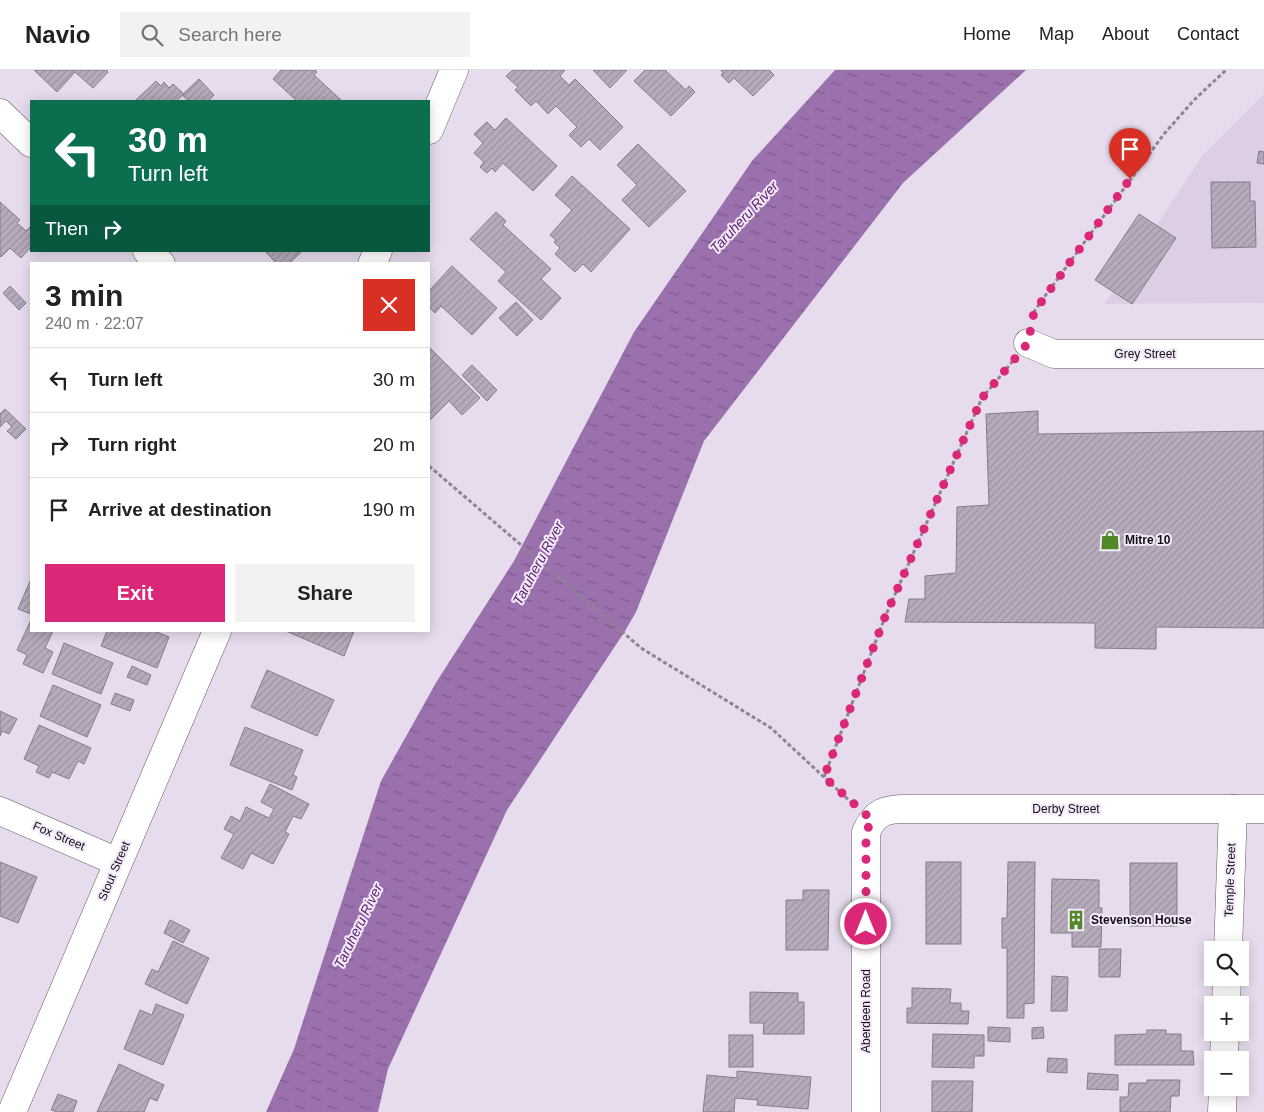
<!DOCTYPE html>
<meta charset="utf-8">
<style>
body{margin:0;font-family:Arial,sans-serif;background:#f2f2f2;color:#222;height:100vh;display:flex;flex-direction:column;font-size:19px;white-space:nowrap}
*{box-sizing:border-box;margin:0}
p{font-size:16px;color:#767676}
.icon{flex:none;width:28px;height:28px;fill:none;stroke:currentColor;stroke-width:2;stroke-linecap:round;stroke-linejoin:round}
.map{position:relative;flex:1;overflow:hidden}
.sheet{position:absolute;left:30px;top:192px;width:400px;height:370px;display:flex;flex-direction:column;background:#fff;border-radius:0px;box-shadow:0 2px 12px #0003}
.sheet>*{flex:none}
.hud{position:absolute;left:30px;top:30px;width:400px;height:152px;border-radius:0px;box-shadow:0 2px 12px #0003;background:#0b6e4f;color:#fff;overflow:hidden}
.tools{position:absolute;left:1204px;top:871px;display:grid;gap:10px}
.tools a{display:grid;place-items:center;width:45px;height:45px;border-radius:0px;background:#fff;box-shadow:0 2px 12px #0003;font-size:25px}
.pin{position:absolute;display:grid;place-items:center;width:42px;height:42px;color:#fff;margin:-51px -21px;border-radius:50% 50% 50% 0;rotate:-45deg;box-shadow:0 0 5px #0007}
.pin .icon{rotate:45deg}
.me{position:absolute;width:55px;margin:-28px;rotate:0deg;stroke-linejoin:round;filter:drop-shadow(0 0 4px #0008)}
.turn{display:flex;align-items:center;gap:18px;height:105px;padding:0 15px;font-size:22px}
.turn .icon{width:65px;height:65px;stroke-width:2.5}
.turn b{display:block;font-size:35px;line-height:42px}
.then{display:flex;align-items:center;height:48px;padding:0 15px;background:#0003;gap:10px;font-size:19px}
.round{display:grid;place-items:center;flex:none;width:52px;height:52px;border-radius:0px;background:#f2f2f2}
.headline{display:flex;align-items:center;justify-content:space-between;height:85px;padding:0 15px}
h1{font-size:30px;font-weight:800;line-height:38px}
.primary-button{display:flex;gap:10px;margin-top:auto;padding:10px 15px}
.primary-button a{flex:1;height:58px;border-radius:0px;background:#db2777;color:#fff;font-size:20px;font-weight:800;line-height:58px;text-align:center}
.primary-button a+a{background:#f2f2f2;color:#222}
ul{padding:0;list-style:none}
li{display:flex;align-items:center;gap:15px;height:65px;padding:0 15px;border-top:1px solid #e0e0e0}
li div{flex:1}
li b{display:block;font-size:19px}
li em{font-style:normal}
header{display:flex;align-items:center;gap:30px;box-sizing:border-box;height:70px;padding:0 25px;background:#fff;border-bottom:1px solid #e0e0e0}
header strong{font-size:24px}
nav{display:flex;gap:28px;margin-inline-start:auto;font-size:18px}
.search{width:350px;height:45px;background:#f2f2f2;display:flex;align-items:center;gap:12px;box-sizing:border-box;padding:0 18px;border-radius:0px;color:#767676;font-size:19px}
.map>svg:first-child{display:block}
.built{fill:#decee5}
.water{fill:url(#water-ripples)}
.building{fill:url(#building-hatch);stroke:#857b8a}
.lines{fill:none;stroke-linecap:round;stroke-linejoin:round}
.street-casing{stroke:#625967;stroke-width:29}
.secondary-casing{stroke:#625967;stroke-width:29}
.path{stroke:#8d8591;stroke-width:3;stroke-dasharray:4 2.5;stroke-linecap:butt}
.street{stroke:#fff;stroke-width:28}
.secondary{stroke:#fff;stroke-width:28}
.route{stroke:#db2777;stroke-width:9;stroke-dasharray:0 16.2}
.labels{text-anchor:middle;stroke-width:4;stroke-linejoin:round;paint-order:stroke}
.street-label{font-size:12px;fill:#130f14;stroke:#f4e9fa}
.poi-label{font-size:12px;font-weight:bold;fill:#130f14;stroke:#f4e9fa;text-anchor:start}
.water-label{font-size:14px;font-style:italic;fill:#58236e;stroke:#f4e9fa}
</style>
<header>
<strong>Navio</strong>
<div class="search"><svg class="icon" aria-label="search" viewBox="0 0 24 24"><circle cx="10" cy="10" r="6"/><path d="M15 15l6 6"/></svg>Search here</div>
<nav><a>Home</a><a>Map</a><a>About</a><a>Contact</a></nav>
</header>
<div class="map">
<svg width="1264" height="1042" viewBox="0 0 1264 1042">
<defs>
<pattern id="water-ripples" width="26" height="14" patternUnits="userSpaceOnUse" patternTransform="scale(1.25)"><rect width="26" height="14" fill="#9a70ad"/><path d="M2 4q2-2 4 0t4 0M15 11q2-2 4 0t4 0" fill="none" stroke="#7c5a8c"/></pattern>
<pattern id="building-hatch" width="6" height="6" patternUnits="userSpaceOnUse" patternTransform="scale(1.25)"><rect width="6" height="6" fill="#b6abbb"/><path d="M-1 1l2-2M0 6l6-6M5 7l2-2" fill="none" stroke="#9c92a0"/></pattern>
</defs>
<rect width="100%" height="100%" fill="#e7dced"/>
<!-- built -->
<polygon class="built" points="1264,24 1264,233 1105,234 1202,86"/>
<!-- water -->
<polygon class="water" points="835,0 1026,0 903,113 704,371 636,542 625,561 507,740 388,999 378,1042 266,1042 294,979 381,711 437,611 514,491 634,262 752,91"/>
<!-- building -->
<g class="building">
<polygon points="34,0 106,0 108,2 93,18 75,2 57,22"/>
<polygon points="281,0 315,0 317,2 314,5 342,31 297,31 273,9"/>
<polygon points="513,0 565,0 560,6 569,15 575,9 623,57 600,80 589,69 581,77 569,65 577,57 556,36 548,44 536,31 531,36 515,20 518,17 506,6"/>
<polygon points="593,0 627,0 610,18"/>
<polygon points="645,0 665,0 686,20 689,16 695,22 671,46 634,11"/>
<polygon points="721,0 769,0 774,5 753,26 734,8 729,13 721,5 723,3"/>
<polygon points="199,9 214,25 208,31 189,31 182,25"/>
<polygon points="156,11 161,16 164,12 169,18 173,14 184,24 176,31 135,31"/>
<polygon points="506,48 557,96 533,121 503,93 495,102 492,98 487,103 480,97 484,92 474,83 483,73 474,64 487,52 495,60"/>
<polygon points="638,74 686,121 649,157 622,130 637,115 617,95"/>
<polygon points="1259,81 1264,82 1264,94 1257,93"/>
<polygon points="572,106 630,159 591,202 583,194 575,202 555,184 560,178 554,172 556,170 550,165 572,140 555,125"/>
<polygon points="1211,112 1250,112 1250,131 1255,131 1256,177 1212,178"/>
<polygon points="0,132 20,150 17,153 26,161 30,157 31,159 31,177 21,188 10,178 1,187 0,186"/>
<polygon points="496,142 506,151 503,155 551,199 541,209 561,228 541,250 498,211 506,202 470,169"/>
<polygon points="1139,144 1176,168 1132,234 1095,210"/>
<polygon points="265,181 302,181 289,194 277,194"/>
<polygon points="452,196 497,238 472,265 441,236 435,243 429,237 429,221"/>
<polygon points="10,216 26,233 19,240 3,223"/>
<polygon points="516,232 533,250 517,266 499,248"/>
<polygon points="430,278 480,328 462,345 449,331 429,351 429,280"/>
<polygon points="472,295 497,320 487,331 462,305"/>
<polygon points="5,339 26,359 16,369 7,361 12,357 6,351 0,357 0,344"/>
<polygon points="1038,341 1038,364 1264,361 1264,558 1156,557 1156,579 1095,578 1095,553 905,552 909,529 925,529 925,506 956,503 957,437 989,435 986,344"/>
<polygon points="31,509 31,544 18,539"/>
<polygon points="31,550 31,561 53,561 45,578 53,582 43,603 23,594 27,585 17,580"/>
<polygon points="107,561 154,561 169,567 157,598 101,576"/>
<polygon points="286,561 354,561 344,586"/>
<polygon points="64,573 113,593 101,624 52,604"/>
<polygon points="132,596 151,605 147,615 127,607"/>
<polygon points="267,600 334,630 317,666 251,637"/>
<polygon points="53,615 101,635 87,667 40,646"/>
<polygon points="115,623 134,630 130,641 111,634"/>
<polygon points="0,641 17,649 9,664 2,661 0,666"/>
<polygon points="39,655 91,678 84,694 78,691 69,709 52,702 49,708 36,702 39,696 24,689"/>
<polygon points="245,657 303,680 293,705 297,707 292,720 230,695"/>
<polygon points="270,714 309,734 301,749 293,746 285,762 289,764 273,794 251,783 243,799 221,788 234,764 224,759 231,746 240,751 246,737 269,748 274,739 261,732"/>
<polygon points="0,792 37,807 18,853 0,846"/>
<rect x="926" y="792" width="35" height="82"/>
<polygon points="1008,792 1035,792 1034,933 1024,934 1024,948 1007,948 1007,878 1002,878 1002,848 1007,848"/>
<rect x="1130" y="793" width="47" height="63"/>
<polygon points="1052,809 1099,810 1099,838 1102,838 1101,877 1072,877 1072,863 1051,863"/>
<polygon points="803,820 829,820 828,880 786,880 786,830 803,830"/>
<polygon points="170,850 190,860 183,873 164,863"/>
<polygon points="173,871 209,888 187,934 145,914 152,899 158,902"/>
<polygon points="1099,879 1121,879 1120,907 1099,907"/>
<polygon points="1052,906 1068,907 1067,941 1051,941"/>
<polygon points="912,918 951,919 950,933 961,933 961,941 969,941 968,954 907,953 907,938 912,938"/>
<polygon points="750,922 798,923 798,932 804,932 804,964 763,964 764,953 750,953"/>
<polygon points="156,934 184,945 163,995 124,979 140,940 152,945"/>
<polygon points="988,957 1010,958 1010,972 988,971"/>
<polygon points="1043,957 1044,968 1032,969 1032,958"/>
<polygon points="1147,960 1166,960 1166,964 1181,964 1181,981 1193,981 1194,995 1115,995 1115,965 1147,964"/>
<polygon points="933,964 984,965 984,986 974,986 974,998 932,997"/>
<rect x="729" y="965" width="24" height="32"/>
<polygon points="1048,988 1067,989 1067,1003 1047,1002"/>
<polygon points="119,994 164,1015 157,1031 150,1028 144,1042 97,1042"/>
<polygon points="737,1001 811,1007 808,1039 757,1035 758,1030 735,1028 734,1042 703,1042 707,1005 737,1008"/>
<polygon points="1088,1003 1118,1005 1118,1020 1087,1019"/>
<polygon points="1147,1010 1180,1010 1179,1026 1171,1026 1170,1042 1120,1042 1120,1027 1128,1027 1129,1013 1147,1013"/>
<polygon points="932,1011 973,1011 972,1042 932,1042"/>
<polygon points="58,1024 77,1031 73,1042 58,1042 51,1040"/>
</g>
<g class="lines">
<defs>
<g id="street">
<polyline points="0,43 31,73"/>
<polyline points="147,181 161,194"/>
<polyline points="1028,273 1054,284 1264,284"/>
<polyline points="0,741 118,792"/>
<polyline points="1228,880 1233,739"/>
<polyline points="1226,935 1227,908"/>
<polyline points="1224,990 1225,962"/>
<path d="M866 1042V762C875 742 885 739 906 739H1264"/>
<polyline points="1222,1042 1223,1018"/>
</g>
<g id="secondary">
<polyline points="429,60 454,0"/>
<polyline points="372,194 378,181"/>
<polyline points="12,1042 217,561"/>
</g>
</defs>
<!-- street casing -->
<use href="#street" class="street-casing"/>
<!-- secondary casing -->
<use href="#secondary" class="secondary-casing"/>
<!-- path -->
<g class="path">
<polyline points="1032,249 1034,242 1042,230 1164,64 1194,30 1226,0"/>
<polyline points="429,396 641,578 771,658 853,734"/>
<polyline points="824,707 885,547 982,328 1012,292"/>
</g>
<!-- street -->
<use href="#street" class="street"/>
<!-- secondary -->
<use href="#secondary" class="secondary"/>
</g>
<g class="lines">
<!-- route -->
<polyline class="route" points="866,854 866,762 872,750 824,707 885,547 982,328 1028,273 1034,242 1130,109"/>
</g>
<!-- icons -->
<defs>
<symbol id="shop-bare" viewBox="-9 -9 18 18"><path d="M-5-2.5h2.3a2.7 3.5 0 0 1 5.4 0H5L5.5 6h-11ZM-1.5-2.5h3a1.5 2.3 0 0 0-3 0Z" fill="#508925" stroke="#f4e9fa" stroke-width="2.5" paint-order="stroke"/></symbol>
<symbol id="building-bare" viewBox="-9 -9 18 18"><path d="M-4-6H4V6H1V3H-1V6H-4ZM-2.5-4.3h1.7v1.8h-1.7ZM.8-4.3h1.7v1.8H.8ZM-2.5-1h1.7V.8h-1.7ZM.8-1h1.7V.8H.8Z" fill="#508925" stroke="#f4e9fa" stroke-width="2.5" paint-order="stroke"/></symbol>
</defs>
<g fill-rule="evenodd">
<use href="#shop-bare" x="1096" y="456" width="28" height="28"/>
<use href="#building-bare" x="1062" y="836" width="28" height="28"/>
</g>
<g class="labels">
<!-- street labels -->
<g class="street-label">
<text x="1145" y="288">Grey Street</text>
<text x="1066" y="743">Derby Street</text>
<text transform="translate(59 766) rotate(23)" y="4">Fox Street</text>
<text transform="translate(114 801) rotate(-67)" y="4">Stout Street</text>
<text transform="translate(1230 810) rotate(-88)" y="4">Temple Street</text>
<text transform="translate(866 941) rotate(-90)" y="4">Aberdeen Road</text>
</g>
<!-- poi labels -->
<g class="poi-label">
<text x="1125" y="474">Mitre 10</text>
<text x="1091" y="854">Stevenson House</text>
</g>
<!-- water labels -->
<g class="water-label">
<text transform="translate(744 147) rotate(-47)" y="5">Taruheru River</text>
<text transform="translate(538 493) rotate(-62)" y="5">Taruheru River</text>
<text transform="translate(358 856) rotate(-64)" y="5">Taruheru River</text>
</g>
</g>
</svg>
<div class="tools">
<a><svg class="icon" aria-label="search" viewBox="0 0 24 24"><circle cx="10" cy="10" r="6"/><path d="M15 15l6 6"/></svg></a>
<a>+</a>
<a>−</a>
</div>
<div class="pin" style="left:1130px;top:109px;background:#d93025"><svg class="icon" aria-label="arrive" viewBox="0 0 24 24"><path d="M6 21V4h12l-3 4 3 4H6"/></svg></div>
<svg class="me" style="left:866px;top:854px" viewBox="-20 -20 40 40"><circle r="17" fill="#db2777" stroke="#fff" stroke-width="3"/><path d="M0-11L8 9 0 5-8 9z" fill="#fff"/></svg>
<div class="hud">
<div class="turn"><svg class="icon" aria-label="left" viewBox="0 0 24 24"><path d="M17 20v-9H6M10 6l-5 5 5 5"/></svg><div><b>30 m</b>Turn left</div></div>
<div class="then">Then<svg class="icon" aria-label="right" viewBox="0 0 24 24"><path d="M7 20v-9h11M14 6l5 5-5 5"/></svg></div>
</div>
<section class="sheet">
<div class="headline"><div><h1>3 min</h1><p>240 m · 22:07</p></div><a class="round" style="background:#d93025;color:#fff"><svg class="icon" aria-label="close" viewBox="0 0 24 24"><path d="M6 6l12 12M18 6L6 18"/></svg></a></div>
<ul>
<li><svg class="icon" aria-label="left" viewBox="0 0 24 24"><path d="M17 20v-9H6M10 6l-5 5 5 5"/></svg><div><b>Turn left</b></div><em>30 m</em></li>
<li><svg class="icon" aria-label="right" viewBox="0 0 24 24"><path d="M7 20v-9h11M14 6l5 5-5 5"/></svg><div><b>Turn right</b></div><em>20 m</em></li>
<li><svg class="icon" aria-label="arrive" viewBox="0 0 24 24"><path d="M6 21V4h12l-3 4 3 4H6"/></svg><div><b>Arrive at destination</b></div><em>190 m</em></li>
</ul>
<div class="primary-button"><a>Exit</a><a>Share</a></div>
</section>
</div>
